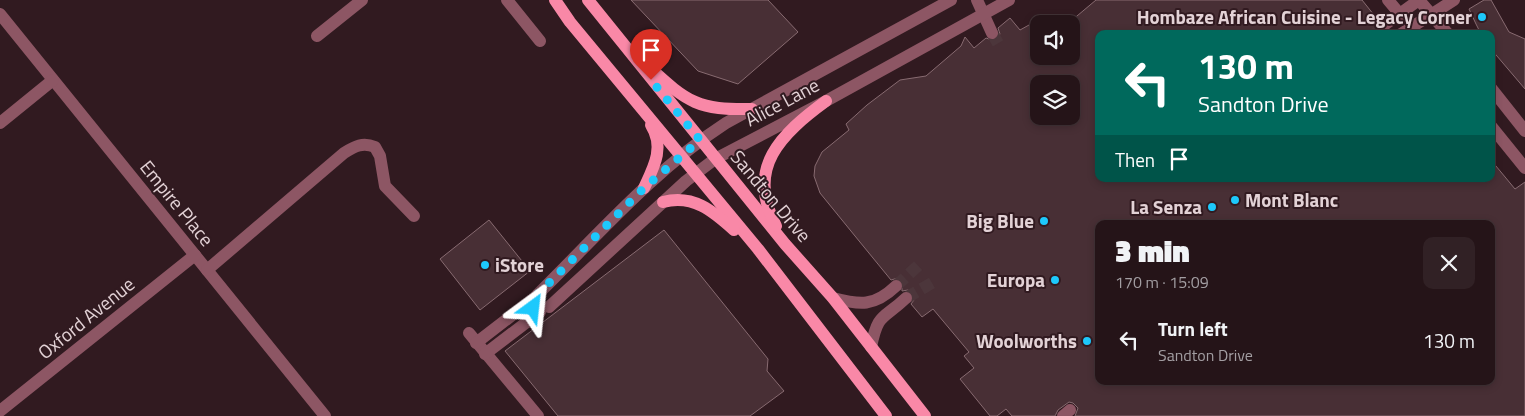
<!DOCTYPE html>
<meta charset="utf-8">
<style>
body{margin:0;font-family:"Titillium Web",sans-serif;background:#312125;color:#f1f3f6;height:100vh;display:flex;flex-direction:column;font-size:19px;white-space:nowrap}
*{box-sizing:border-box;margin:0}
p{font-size:16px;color:#a39ea2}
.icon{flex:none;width:28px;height:28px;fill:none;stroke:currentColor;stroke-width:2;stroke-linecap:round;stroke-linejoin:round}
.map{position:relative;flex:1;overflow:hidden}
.details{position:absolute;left:1095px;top:220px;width:400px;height:165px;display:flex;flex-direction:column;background:#251418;border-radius:10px;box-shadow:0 2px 8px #0003,0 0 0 1px #423337}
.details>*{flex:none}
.banner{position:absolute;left:1095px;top:30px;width:400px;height:152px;border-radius:10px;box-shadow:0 2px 8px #0003,0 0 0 1px #423337;background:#00695c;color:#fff;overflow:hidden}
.tools{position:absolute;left:1030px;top:15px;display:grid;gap:10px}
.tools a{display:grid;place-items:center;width:50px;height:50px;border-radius:10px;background:#251418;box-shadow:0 2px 8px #0003,0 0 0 1px #423337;font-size:25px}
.pin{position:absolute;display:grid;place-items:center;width:42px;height:42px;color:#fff;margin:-51px -21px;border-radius:50% 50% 50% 0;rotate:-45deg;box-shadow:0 0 5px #0007}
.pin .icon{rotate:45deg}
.me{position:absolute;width:55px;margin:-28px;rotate:30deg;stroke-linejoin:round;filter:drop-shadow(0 0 4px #0008)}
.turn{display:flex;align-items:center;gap:18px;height:105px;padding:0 20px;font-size:22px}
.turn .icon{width:65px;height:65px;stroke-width:2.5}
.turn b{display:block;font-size:35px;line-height:42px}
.then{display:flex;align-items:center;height:48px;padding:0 20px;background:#0003;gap:10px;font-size:19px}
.round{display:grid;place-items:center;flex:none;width:52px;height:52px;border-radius:10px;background:#312125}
.headline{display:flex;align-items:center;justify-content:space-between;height:85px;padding:0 20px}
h1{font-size:30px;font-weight:800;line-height:38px}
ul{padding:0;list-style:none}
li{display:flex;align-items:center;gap:15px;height:70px;padding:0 20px}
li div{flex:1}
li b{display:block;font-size:19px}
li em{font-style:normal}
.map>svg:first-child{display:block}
.building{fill:#482f35;stroke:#886b71;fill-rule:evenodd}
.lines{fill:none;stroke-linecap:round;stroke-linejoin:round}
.minor-tunnel{stroke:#4c363b;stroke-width:12;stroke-dasharray:12 6;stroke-linecap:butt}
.minor{stroke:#8d5664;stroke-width:12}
.major{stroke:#f988a7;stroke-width:12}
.route{stroke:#1dc9fc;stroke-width:9;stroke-dasharray:0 16.2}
.poi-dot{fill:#1dc9fc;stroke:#311a20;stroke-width:2}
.labels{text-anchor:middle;stroke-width:4;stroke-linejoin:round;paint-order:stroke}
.poi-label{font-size:19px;font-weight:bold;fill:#e3d2d6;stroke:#311a20;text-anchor:end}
.street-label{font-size:19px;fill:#e3d2d6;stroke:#311a20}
</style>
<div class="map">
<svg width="1525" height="416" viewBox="0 0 1525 416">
<rect width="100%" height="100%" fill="#311a20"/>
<!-- building -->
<g class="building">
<polygon points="631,0 768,0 798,32 738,84 698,71"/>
<path d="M1096 0H1362L1378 20 1375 27 1381 34H1099V179H1491V160L1515 189 1525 182V416H1075L1078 408 1073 403 1069 402 1058 410 1055 416H1012L1006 409 997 416H990L960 379 974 368 964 356 969 352 933 309 922 317 911 304 914 300 912 293 908 290 902 291V281L898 278 891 280 855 236 820 193 814 176 815 166 822 152 849 130 846 124 867 105 900 80 926 76 961 46 965 37 974 48 986 38 995 41 1000 34 998 28 1010 18 1020 30 1029 25 1039 37V56H1071V21ZM1039 84H1071V116H1039ZM1099 224H1491V381H1099Z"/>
<polygon points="1484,0 1491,0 1509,32 1525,39 1525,89 1491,49 1491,34 1481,34 1476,24 1469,9"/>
<polygon points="489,220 530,271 480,310 440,259"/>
<polygon points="664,230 768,359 767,371 784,391 750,416 558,416 505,351"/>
</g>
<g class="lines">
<!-- minor-tunnel -->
<g class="minor-tunnel">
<polyline points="992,33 999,45"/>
<polyline points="1375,34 1383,26"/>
<polyline points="896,286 922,262"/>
<polyline points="906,298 937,280"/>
</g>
<!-- minor -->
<g class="minor">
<polyline points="507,0 540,41"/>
<polyline points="977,0 992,33"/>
<polyline points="1388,0 1404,19"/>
<polyline points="1419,0 1448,34"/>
<polyline points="0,14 325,416"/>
<polyline points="1383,26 1419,0"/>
<polyline points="1401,34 1454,0"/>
<polyline points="317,36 362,0"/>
<polyline points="1491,88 1525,131"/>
<polyline points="0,123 53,80"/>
<polyline points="1491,126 1525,168"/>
<path d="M207 270 344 153C355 146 363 142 375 147L380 156 385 186 414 216"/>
<path d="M537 295C598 235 655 169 726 123L951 0"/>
<path d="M833 298C860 305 874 307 896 286"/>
<polyline points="549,307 686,181 715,159 826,101 1009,0"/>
<polyline points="469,333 538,416"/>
<polyline points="476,343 533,299"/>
<path d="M871 347C878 312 883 320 906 298"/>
<polyline points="485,354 540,312"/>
<polyline points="0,411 195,255"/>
<polyline points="1063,416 1070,410"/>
</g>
<!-- major -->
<g class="major">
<polyline points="555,0 570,22 758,249 886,416"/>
<polyline points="588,0 785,244 833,298 925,416"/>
<path d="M649 67C688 103 698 110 752 109"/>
<path d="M644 188C654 167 665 147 651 125"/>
<path d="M663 202C693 194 713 211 734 230"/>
<path d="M776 226C745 168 781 134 826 101"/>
</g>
</g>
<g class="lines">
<!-- route -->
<polyline class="route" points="533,308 532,302 535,297 644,188 700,140 651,80"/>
</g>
<!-- markers -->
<g class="poi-dot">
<circle cx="1482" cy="17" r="5"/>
<circle cx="1235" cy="200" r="5"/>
<circle cx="1212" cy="207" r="5"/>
<circle cx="1044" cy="221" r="5"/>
<circle cx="485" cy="265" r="5"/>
<circle cx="1055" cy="280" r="5"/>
<circle cx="1087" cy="341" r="5"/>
</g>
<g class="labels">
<!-- poi labels -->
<g class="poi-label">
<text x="1472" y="24">Hombaze African Cuisine - Legacy Corner</text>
<text x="1245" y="207" text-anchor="start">Mont Blanc</text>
<text x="1202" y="214">La Senza</text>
<text x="1034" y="228">Big Blue</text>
<text x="495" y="272" text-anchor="start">iStore</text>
<text x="1045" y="287">Europa</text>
<text x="1077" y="348">Woolworths</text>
</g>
<!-- street labels -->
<g class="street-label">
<text transform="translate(782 102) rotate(-28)" y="7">Alice Lane</text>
<text transform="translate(771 196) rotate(50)" y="7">Sandton Drive</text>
<text transform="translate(177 203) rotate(51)" y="7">Empire Place</text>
<text transform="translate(86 318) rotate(-39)" y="7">Oxford Avenue</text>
</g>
</g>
</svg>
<div class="tools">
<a><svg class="icon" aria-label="sound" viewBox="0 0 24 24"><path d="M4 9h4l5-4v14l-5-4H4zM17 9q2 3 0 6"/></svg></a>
<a><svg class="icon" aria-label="layers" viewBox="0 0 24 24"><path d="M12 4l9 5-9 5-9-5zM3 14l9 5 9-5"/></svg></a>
</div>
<div class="pin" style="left:651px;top:80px;background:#d93025"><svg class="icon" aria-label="arrive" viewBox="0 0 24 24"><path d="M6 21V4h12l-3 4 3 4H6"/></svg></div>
<svg class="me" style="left:533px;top:308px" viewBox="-20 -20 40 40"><path d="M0-17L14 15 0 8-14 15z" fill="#1dc9fc" stroke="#fff" stroke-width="4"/></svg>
<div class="banner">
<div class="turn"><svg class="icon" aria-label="left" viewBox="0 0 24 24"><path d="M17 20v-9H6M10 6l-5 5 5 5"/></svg><div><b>130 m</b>Sandton Drive</div></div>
<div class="then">Then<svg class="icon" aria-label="arrive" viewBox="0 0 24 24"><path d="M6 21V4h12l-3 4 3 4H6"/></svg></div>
</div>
<section class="details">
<div class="headline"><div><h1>3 min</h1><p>170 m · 15:09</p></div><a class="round"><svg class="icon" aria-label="close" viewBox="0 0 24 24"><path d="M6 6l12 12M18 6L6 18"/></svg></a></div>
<ul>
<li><svg class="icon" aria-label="left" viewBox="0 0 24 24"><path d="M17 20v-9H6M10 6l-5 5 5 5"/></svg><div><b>Turn left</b><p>Sandton Drive</p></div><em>130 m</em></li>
</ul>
</section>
</div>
